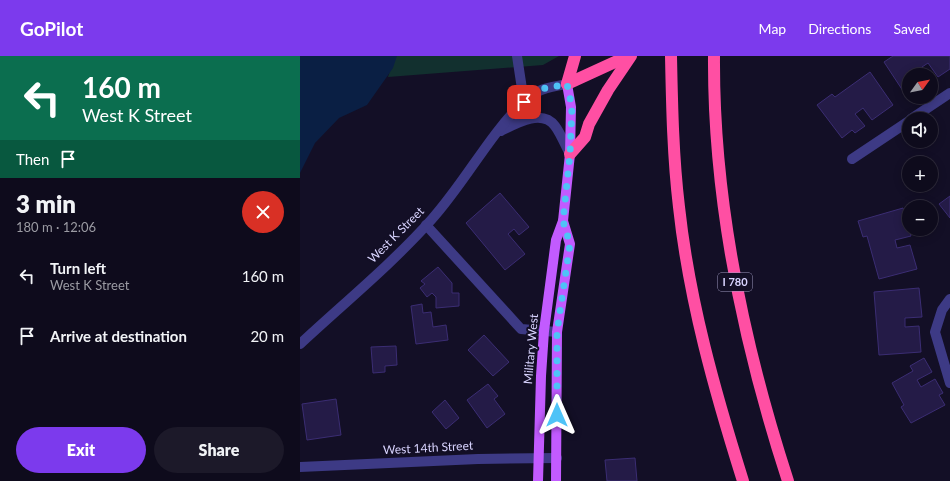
<!DOCTYPE html>
<meta charset="utf-8">
<style>
body{margin:0;font-family:Lato,sans-serif;background:#1c1929;color:#f1f3f6;height:100vh;display:flex;flex-direction:column;font-size:15px;white-space:nowrap}
*{box-sizing:border-box;margin:0}
p{font-size:13px;color:#9b9ba3}
.icon{flex:none;width:22px;height:22px;fill:none;stroke:currentColor;stroke-width:2;stroke-linecap:round;stroke-linejoin:round}
.map{position:relative;flex:1;overflow:hidden}
.panel{display:flex;flex-direction:column;background:#0e0b1c;width:300px}
.panel>*{flex:none}
.top-card{background:#0b6e4f;color:#fff;overflow:hidden}
.needle{width:26px;rotate:57deg}
.buttons{position:absolute;left:602px;top:12px;display:grid;gap:8px}
.buttons a{display:grid;place-items:center;width:36px;height:36px;border-radius:50%;background:#0e0b1c;box-shadow:0 2px 10px #0003,0 0 0 1px #2e2b3b;font-size:20px}
.pin{position:absolute;display:grid;place-items:center;width:34px;height:34px;color:#fff;margin:-17px;border-radius:8px;box-shadow:0 2px 6px #0006}
.me{position:absolute;width:44px;margin:-22px;rotate:0deg;stroke-linejoin:round;filter:drop-shadow(0 0 3px #0008)}
.turn{display:flex;align-items:center;gap:14px;height:84px;padding:0 16px;font-size:18px}
.turn .icon{width:52px;height:52px;stroke-width:2.5}
.turn b{display:block;font-size:28px;line-height:34px}
.then{display:flex;align-items:center;height:38px;padding:0 16px;background:#0003;gap:8px;font-size:15px}
.round{display:grid;place-items:center;flex:none;width:42px;height:42px;border-radius:21px;background:#1c1929}
.head{display:flex;align-items:center;justify-content:space-between;height:68px;padding:0 16px}
h1{font-size:24px;font-weight:800;line-height:30px}
.button{display:flex;gap:8px;margin-top:auto;padding:8px 16px}
.button a{flex:1;height:46px;border-radius:24px;background:#7c3aed;color:#fff;font-size:16px;font-weight:800;line-height:46px;text-align:center}
.button a+a{background:#1c1929;color:#f1f3f6}
ul{padding:0;list-style:none}
li{display:flex;align-items:center;gap:12px;height:60px;padding:0 16px}
li div{flex:1}
li b{display:block;font-size:15px}
li em{font-style:normal}
header{display:flex;align-items:center;gap:24px;box-sizing:border-box;height:56px;padding:0 20px;background:#7c3aed;color:#fff}
header strong{font-size:19px}
nav{display:flex;gap:22px;margin-inline-start:auto;font-size:14px}
main{display:flex;flex:1;min-height:0}
.map>svg:first-child{display:block}
.green{fill:#12302f}
.water{fill:#0a1f44}
.building{fill:#241b47;stroke:#3b2d73}
.lines{fill:none;stroke-linecap:round;stroke-linejoin:round}
.minor{stroke:#3d3a85;stroke-width:10}
.major{stroke:#c25bff;stroke-width:10}
.highway{stroke:#ff4fa3;stroke-width:12}
.route{stroke:#4fc3f7;stroke-width:7;stroke-dasharray:0 12.6}
.labels{text-anchor:middle;stroke-width:4;stroke-linejoin:round;paint-order:stroke}
.shield{fill:#130f26;stroke:#9e99be;stroke-width:1}
.shield-label{font-size:11px;font-weight:bold;fill:#d9d4ff}
.street-label{font-size:12px;fill:#d9d4ff;stroke:#130f26}
</style>
<header>
<strong>GoPilot</strong>
<nav><a>Map</a><a>Directions</a><a>Saved</a></nav>
</header>
<main>
<section class="panel">
<div class="top-card">
<div class="turn"><svg class="icon" aria-label="left" viewBox="0 0 24 24"><path d="M17 20v-9H6M10 6l-5 5 5 5"/></svg><div><b>160 m</b>West K Street</div></div>
<div class="then">Then<svg class="icon" aria-label="arrive" viewBox="0 0 24 24"><path d="M6 21V4h12l-3 4 3 4H6"/></svg></div>
</div>
<div class="head"><div><h1>3 min</h1><p>180 m · 12:06</p></div><a class="round" style="background:#d93025;color:#fff"><svg class="icon" aria-label="close" viewBox="0 0 24 24"><path d="M6 6l12 12M18 6L6 18"/></svg></a></div>
<ul>
<li><svg class="icon" aria-label="left" viewBox="0 0 24 24"><path d="M17 20v-9H6M10 6l-5 5 5 5"/></svg><div><b>Turn left</b><p>West K Street</p></div><em>160 m</em></li>
<li><svg class="icon" aria-label="arrive" viewBox="0 0 24 24"><path d="M6 21V4h12l-3 4 3 4H6"/></svg><div><b>Arrive at destination</b></div><em>20 m</em></li>
</ul>
<div class="button"><a>Exit</a><a>Share</a></div>
</section>
<div class="map">
<svg width="650" height="425" viewBox="0 0 650 425">
<rect width="100%" height="100%" fill="#130f26"/>
<!-- green -->
<polygon class="green" points="95,0 259,0 243,9 88,21"/>
<!-- water -->
<polygon class="water" points="0,0 97,0 93,12 67,49 39,62 15,87 0,117"/>
<!-- building -->
<g class="building">
<polygon points="593,0 650,0 650,13 638,21 628,7 622,11 627,19 609,19 609,36 605,38 584,6"/>
<polygon points="570,16 593,49 572,64 563,52 555,58 565,70 555,77 552,74 542,82 517,49 532,38 535,41"/>
<polygon points="200,137 229,171 219,179 214,173 208,178 225,198 205,214 166,167"/>
<polygon points="650,140 650,162 639,148"/>
<polygon points="603,152 611,180 595,184 597,192 610,189 617,213 579,223 567,180 563,181 558,165"/>
<polygon points="138,211 152,227 152,237 159,237 159,250 136,252 136,241 132,237 127,241 120,232 125,228 121,225"/>
<polygon points="619,232 622,261 605,262 605,271 619,270 621,296 579,299 574,236"/>
<polygon points="122,248 123,257 131,256 133,271 146,269 148,284 116,288 111,250"/>
<polygon points="184,279 209,306 193,320 168,294"/>
<polygon points="96,290 97,309 85,310 85,316 73,317 71,291"/>
<polygon points="624,302 632,316 617,324 621,331 635,323 643,337 639,339 645,349 611,367 601,351 604,349 592,327 613,315 610,310"/>
<polygon points="188,328 198,340 194,343 205,358 187,372 167,344"/>
<polygon points="36,343 41,379 7,384 2,348"/>
<polygon points="145,344 159,362 146,373 132,356"/>
<polygon points="335,402 337,425 307,425 305,404"/>
</g>
<g class="lines">
<!-- minor -->
<g class="minor">
<polyline points="217,0 224,46"/>
<polyline points="611,63 650,37"/>
<path d="M201 75C215 68 242 52 255 70 261 78 265 89 270 98"/>
<polyline points="552,103 609,65"/>
<polyline points="126,169 221,273 257,276"/>
<polyline points="650,243 642,254 635,276 650,327"/>
<path d="M0 288C44 247 92 208 132 163 165 126 188 81 223 46 236 33 250 31 267 28"/>
<polyline points="0,411 178,403 257,402"/>
</g>
<!-- major -->
<g class="major">
<polyline points="238,425 241,320 244,275 256,184 263,165 270,98 271,51 267,28"/>
<polyline points="256,425 257,276 270,188 263,165"/>
</g>
<!-- highway -->
<g class="highway">
<path d="M371 0C372 50 373 101 379 151 389 244 415 336 443 425"/>
<path d="M414 0C413 145 443 287 488 425"/>
<polyline points="267,28 328,0"/>
<polyline points="267,28 275,0"/>
<polyline points="270,98 285,81 289,68 308,34 331,0"/>
</g>
</g>
<g class="lines">
<!-- route -->
<polyline class="route" points="224,46 241,33 267,28 272,51 270,98 263,165 270,188 257,276 257,359"/>
</g>
<g class="labels">
<!-- shield labels -->
<rect class="shield" x="418" y="217" width="34" height="18" rx="3"/>
<g class="shield-label">
<text x="435" y="230">I 780</text>
</g>
<!-- street labels -->
<g class="street-label">
<text transform="translate(96 179) rotate(-45)" y="4">West K Street</text>
<text transform="translate(231 293) rotate(-85)" y="4">Military West</text>
<text transform="translate(128 392) rotate(-3)" y="4">West 14th Street</text>
</g>
</g>
</svg>
<div class="buttons">
<a><svg class="needle" viewBox="-14 -14 28 28"><path d="M0-13l5 13h-10z" fill="#e53935"/><path d="M0 13l5-13h-10z" fill="#9b9ba3"/></svg></a>
<a><svg class="icon" aria-label="sound" viewBox="0 0 24 24"><path d="M4 9h4l5-4v14l-5-4H4zM17 9q2 3 0 6"/></svg></a>
<a>+</a>
<a>−</a>
</div>
<div class="pin" style="left:224px;top:46px;background:#d93025"><svg class="icon" aria-label="arrive" viewBox="0 0 24 24"><path d="M6 21V4h12l-3 4 3 4H6"/></svg></div>
<svg class="me" style="left:257px;top:359px" viewBox="-20 -20 40 40"><path d="M0-17L14 15 0 8-14 15z" fill="#4fc3f7" stroke="#fff" stroke-width="4"/></svg>
</div>
</main>
